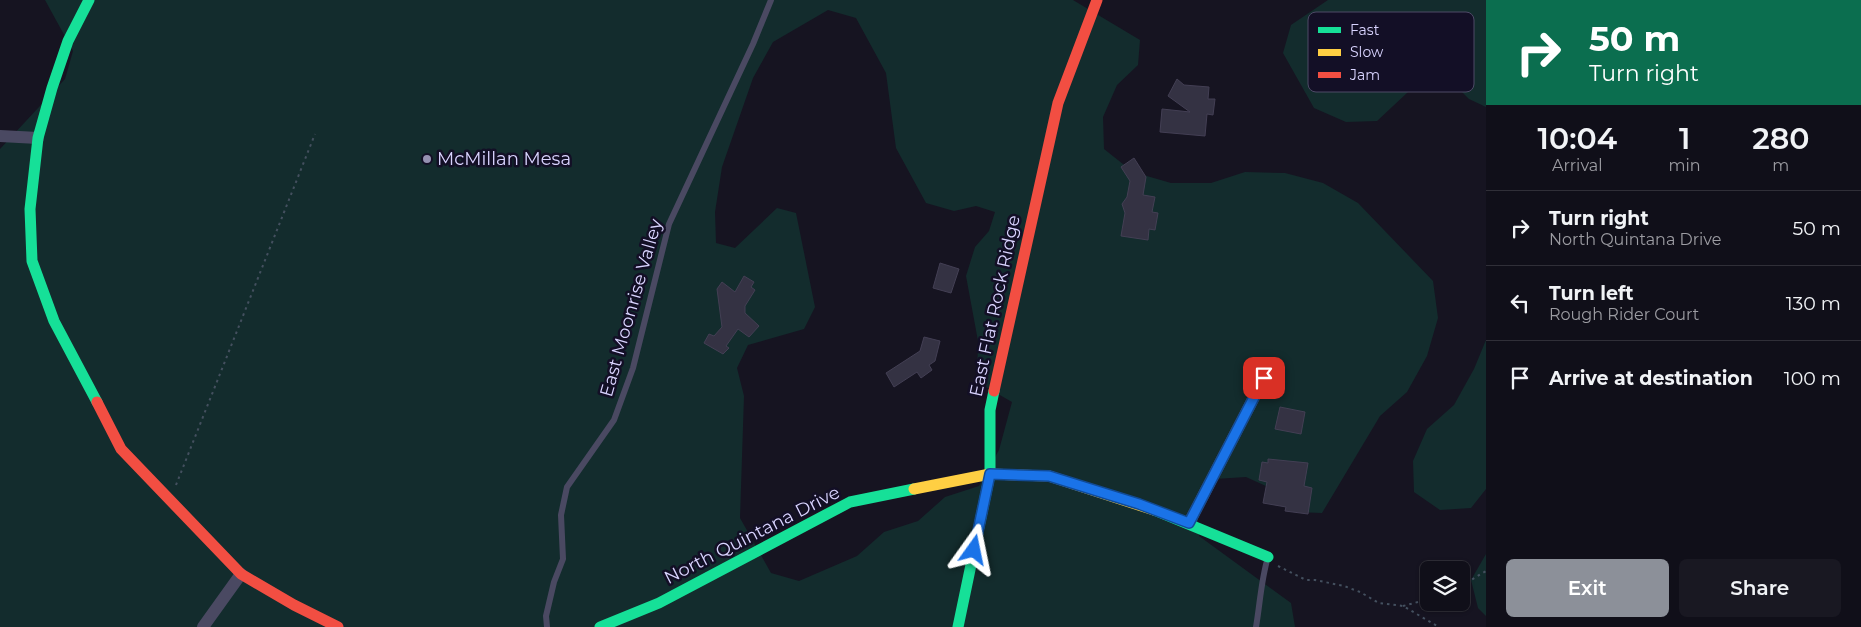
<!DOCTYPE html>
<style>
body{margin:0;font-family:Montserrat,sans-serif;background:#191822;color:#f1f3f6;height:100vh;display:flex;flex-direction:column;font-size:19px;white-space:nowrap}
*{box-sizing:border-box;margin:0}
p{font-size:16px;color:#9c9ca2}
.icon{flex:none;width:28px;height:28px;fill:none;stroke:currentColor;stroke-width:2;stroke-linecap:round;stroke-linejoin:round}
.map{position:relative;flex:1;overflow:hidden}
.panel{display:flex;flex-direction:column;background:#100f19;width:375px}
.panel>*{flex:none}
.top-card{background:#0b6e4f;color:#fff;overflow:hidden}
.fabs{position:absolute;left:1420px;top:561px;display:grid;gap:10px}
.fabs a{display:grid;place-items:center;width:50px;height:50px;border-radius:8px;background:#100f19;box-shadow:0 1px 4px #0004,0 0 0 1px #302f38;font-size:25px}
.pin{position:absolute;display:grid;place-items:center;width:42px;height:42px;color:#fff;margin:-21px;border-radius:10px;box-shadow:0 2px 8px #0006}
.me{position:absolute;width:55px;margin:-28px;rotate:12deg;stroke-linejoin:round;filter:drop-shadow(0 0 4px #0008)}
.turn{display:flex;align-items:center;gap:18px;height:105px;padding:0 20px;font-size:22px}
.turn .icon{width:65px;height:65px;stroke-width:2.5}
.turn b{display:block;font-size:35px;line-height:42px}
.eta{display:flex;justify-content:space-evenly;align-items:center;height:85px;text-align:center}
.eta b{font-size:30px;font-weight:600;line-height:35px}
.action{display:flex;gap:10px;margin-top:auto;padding:10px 20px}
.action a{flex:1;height:58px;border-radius:8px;background:#8c9099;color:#fff;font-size:20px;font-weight:600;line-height:58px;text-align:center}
.action a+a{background:#191822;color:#f1f3f6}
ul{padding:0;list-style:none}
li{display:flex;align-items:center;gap:15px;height:75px;padding:0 20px;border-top:1px solid #302f38}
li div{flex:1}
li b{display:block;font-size:19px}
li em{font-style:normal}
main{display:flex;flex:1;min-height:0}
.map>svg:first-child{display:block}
.green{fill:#132c2d;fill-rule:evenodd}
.building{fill:#343243;stroke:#433f54}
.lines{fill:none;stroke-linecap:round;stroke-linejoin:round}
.path{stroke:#44505f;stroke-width:2;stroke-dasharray:2.5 4;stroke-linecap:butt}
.lane{stroke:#4a4962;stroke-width:6}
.street{stroke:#4a4962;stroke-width:12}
.fast{stroke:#16e098;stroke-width:11}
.slow{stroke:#ffcf43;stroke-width:11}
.jam{stroke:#f24e42;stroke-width:11}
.route-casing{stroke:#114b97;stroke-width:12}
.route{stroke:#1a73e8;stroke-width:9}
.poi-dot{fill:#9591b1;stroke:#130f26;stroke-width:2}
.labels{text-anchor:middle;stroke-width:5;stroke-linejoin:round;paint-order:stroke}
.poi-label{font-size:18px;fill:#d9d4ff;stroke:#130f26;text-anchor:start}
.street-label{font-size:18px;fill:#d9d4ff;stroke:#130f26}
.key{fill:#130f26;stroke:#4e4a67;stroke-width:1}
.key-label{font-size:14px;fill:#d9d4ff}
</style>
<main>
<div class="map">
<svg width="1486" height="627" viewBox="0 0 1486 627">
<rect width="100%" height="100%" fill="#161421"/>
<!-- green -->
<g class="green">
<path d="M45 0H1073L1140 40 1138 65 1117 85 1103 117 1104 149 1133 172 1171 183H1211L1245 172 1285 173 1323 183 1358 203 1433 281 1438 318 1427 356 1407 392 1380 416 1322 513 1297 512 1277 491 1246 477 1215 479 1197 505 1199 536 1291 603 1295 627H0V149L65 79 73 51ZM828 10 856 18 886 73 896 148 926 203 954 211 976 206 995 212 989 231 975 247 966 276 978 341 977 382 1012 402 999 450 979 486 945 497 918 521 884 532 857 556 799 581 771 573 740 518 744 396 737 368 748 345 804 329 815 307 796 213 777 208 735 248 716 243 715 212 722 167 753 78 773 42Z"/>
<polygon points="1328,0 1486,0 1486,107 1469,99 1449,79 1424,77 1377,121 1346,122 1314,108 1283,53 1291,25"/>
<polygon points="1486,340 1486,489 1471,508 1440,510 1414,492 1413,461 1427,429 1454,405 1474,369"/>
<polygon points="1486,554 1486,616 1478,608 1471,580"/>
</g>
<!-- building -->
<g class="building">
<polygon points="1177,79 1184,85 1209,87 1208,99 1215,99 1213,115 1207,114 1205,136 1160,132 1162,109 1190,112 1168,96"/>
<polygon points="1134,158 1146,177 1143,195 1155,197 1152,212 1158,213 1155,230 1149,229 1148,240 1121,236 1125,213 1122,204 1127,197 1130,181 1121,167"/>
<polygon points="940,263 959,269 951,293 933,288"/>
<polygon points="744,276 754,282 751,287 755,290 745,306 745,313 759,326 749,337 738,329 726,346 729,348 723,354 704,343 709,334 714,336 722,327 717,289 722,282 735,292"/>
<polygon points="924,337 940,341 935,361 929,365 932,370 921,378 917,372 894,387 886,373 920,351"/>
<polygon points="1280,407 1305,412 1301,434 1275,429"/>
<polygon points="1268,459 1308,463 1304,486 1312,488 1308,514 1285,511 1286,507 1263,503 1267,482 1259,480 1262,462 1268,463"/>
</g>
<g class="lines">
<!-- path -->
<g class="path">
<polyline points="176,485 315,134"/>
<polyline points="1278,566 1306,580 1315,580 1344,586 1360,592 1379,603 1403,606 1439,627"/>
<polyline points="1461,586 1486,571"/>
<polyline points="1403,606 1429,599"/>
</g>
<!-- lane -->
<g class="lane">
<polyline points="547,627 546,616 554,582 563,559 561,515 567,487 614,420 633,368 669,224 753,44 771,0"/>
<path d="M1256 627C1260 604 1261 580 1268 557"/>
</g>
<!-- street -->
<g class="street">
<polyline points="0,136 38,138"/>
<polyline points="1189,523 1264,378"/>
<polyline points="203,627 241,574"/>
</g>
<!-- fast -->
<g class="fast">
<polyline points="89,0 68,41 52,88 38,138 30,209 32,261 54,321 97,402"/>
<polyline points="1154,510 1268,557"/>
<polyline points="600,627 659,603 850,502 914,489"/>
<polyline points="958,627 990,474 990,410 994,391"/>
</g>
<!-- slow -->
<polyline class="slow" points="914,489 990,474 1049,476 1154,510"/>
<!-- jam -->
<g class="jam">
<polyline points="994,391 1058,103 1097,0"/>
<polyline points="97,402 121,449 241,574 294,605 338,627"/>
</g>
</g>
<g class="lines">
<defs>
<polyline id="route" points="974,550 990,474 1049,476 1139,504 1189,523 1264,378"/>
</defs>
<!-- route casing -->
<use href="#route" class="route-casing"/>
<!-- route -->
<use href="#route" class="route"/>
</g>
<!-- markers -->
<circle class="poi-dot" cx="427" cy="159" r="5"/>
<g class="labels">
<!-- poi labels -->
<g class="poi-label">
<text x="437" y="165">McMillan Mesa</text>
</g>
<!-- street labels -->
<g class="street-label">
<text transform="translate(995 306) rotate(-78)" y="6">East Flat Rock Ridge</text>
<text transform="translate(631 308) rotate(-74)" y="6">East Moonrise Valley</text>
<text transform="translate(752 535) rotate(-27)" y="6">North Quintana Drive</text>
</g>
</g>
<!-- legend -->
<rect x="1308" y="12" width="166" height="80" rx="8" class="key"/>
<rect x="1318" y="27" width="23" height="6" fill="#16e098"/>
<rect x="1318" y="49" width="23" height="7" fill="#ffcf43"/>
<rect x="1318" y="72" width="23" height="6" fill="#f24e42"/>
<g class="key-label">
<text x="1350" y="35">Fast</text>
<text x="1350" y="57">Slow</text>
<text x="1350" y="80">Jam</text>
</g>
</svg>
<div class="fabs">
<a><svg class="icon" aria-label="layers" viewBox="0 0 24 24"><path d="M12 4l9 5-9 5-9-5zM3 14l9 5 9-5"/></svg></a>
</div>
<div class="pin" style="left:1264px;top:378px;background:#d93025"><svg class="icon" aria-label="arrive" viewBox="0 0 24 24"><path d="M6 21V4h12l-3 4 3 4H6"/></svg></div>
<svg class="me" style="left:974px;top:550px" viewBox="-20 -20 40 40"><path d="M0-17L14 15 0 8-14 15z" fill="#1a73e8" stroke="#fff" stroke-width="4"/></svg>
</div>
<section class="panel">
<div class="top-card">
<div class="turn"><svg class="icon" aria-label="right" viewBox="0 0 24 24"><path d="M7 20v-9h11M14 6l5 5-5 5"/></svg><div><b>50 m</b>Turn right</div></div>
</div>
<div class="eta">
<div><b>10:04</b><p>Arrival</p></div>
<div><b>1</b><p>min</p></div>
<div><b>280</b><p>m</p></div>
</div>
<ul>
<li><svg class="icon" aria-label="right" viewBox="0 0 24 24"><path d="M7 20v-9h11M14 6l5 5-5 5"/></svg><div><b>Turn right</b><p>North Quintana Drive</p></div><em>50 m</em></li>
<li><svg class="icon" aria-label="left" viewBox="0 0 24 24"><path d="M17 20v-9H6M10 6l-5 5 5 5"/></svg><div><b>Turn left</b><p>Rough Rider Court</p></div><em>130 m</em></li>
<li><svg class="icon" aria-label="arrive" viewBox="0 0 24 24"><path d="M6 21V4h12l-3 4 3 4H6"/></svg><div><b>Arrive at destination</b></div><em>100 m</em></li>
</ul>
<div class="action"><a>Exit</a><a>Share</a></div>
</section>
</main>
